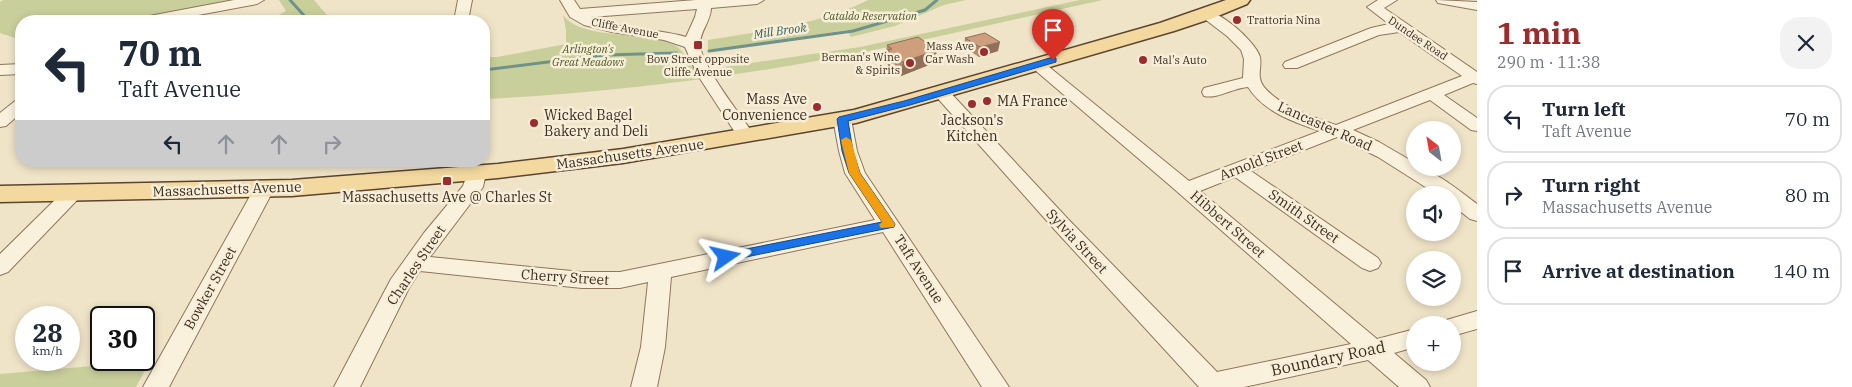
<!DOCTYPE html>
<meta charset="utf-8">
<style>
body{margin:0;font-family:"IBM Plex Serif",serif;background:#f2f2f3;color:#1f2937;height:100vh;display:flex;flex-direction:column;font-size:19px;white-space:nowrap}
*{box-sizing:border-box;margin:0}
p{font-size:16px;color:#747a83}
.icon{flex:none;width:28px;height:28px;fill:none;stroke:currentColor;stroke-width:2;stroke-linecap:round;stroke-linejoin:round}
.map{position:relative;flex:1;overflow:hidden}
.panel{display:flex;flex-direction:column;background:#fff;width:375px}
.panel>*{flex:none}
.guide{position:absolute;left:15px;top:15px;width:475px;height:152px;border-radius:20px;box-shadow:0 2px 8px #0003;background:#fff;color:#1f2937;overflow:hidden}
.needle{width:32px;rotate:329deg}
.controls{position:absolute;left:1406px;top:121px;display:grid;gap:10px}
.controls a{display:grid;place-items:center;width:55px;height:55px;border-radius:50%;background:#fff;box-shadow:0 2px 8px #0003;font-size:25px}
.speed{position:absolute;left:15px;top:306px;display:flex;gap:10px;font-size:25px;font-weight:700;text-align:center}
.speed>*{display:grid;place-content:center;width:65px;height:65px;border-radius:50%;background:#fff;box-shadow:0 2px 8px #0003;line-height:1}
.speed small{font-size:12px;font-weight:400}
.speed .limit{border:2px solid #111;border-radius:8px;background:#fff;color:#111}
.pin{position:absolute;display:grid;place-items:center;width:42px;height:42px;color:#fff;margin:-51px -21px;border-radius:50% 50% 50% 0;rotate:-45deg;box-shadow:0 0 5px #0007}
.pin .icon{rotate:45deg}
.me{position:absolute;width:55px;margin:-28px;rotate:79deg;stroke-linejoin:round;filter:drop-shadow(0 0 4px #0008)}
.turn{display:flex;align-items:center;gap:18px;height:105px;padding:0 20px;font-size:22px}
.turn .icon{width:65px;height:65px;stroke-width:2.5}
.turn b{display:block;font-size:35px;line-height:42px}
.lanes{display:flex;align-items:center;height:48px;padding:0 20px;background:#0003;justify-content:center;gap:25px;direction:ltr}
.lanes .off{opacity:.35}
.round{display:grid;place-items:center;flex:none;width:52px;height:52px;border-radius:20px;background:#f2f2f3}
.head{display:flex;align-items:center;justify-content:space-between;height:85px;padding:0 20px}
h1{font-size:30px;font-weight:700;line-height:38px;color:#9e2a2b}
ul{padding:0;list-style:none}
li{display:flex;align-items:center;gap:15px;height:68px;margin:0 10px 8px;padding:0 10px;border:2px solid #e0e1e3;border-radius:20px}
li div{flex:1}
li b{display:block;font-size:19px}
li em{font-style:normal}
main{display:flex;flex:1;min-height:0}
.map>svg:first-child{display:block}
.green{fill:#c9cf9b}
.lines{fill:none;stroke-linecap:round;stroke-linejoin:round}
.stream{stroke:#6f938a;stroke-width:3}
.minor-casing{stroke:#8d765c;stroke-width:2}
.major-casing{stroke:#5b4430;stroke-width:3}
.minor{fill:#faf1dc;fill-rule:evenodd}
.major{fill:#f3d9a0;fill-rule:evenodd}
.wall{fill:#b2896c}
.shaded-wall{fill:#916f58}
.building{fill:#cf9f7d;stroke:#916f58}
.route{fill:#1a73e8;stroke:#114b97}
.slow{fill:#f59e0b}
.poi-dot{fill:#9e2a2b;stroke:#f7eed8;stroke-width:2}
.labels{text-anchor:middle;stroke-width:5;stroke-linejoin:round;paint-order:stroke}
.far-park-label{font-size:11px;font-style:italic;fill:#4d5a26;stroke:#f7eed8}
.far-poi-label{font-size:11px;fill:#3d2e20;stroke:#f7eed8;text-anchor:start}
.far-street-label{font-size:11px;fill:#3d2e20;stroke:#f7eed8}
.far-water-label{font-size:12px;font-style:italic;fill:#2f5d5a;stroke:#f7eed8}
.poi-label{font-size:14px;fill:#3d2e20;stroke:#f7eed8;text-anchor:start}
.street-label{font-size:14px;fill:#3d2e20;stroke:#f7eed8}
.near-street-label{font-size:16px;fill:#3d2e20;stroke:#f7eed8}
</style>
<main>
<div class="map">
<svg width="1477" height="387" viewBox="0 0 1477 387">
<rect width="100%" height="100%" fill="#f0e4c8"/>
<!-- green -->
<g class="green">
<polygon points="3,0 240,0 124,21 21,21 21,40 0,33 0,2"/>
<polygon points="279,0 314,0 332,21 268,21 286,11"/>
<path d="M868 0H966L944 5 895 26 851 37 847 30 708 50V40C762 31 819 25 868 0Z"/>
<path d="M1080 0H1103C1006 21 908 45 811 62 702 81 593 94 484 99V57H497L566 44V30L563 15C583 42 649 29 676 46 683 50 687 60 692 67L717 68 860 47Z"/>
<polygon points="150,361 136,387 0,387 0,374"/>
</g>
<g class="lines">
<!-- stream -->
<g class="stream">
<polyline points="290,0 309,21"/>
<polyline points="709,51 853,31 925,10 937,0"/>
<polyline points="484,70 604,55 677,53"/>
</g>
<defs>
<g id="minor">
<polygon points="234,0 264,0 257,4 166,21 137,21 139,18 144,17"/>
<polygon points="458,0 472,0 468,21 454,21"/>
<path d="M560 0H574L580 9 696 0H764L757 4 711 8C711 21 700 31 700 44 700 64 742 117 755 136L752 140 746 141 740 140 697 74 685 47 664 40 612 32 584 25 570 17ZM697 9 695 17 686 37C657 28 616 30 591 17Z"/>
<path d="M1378 0H1397L1384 8 1477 72V84L1473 83 1444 95 1477 118V131L1471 130 1430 100 1353 130 1379 142 1415 163V168C1433 168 1462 193 1477 204V221L1470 219 1452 205V195H1438L1378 157 1337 137 1251 171 1378 258 1381 263 1378 268 1370 271 1362 268 1235 177 1200 191 1377 339 1415 329V347L1394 353 1426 380 1430 387H1399L1368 360 1244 387H1199L1054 229 933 93 935 89H947L1068 219 1217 372 1351 344 1173 188 1029 65 1031 62H1043L1189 181 1320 131C1293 122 1264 112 1248 87 1233 88 1218 99 1204 96L1202 92 1204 88 1243 78 1244 59 1241 50 1227 36 1202 17 1200 14 1202 11C1217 7 1256 42 1260 57 1262 68 1256 77 1264 87 1282 108 1311 116 1336 125L1462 76 1399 32 1379 35 1297 68H1285L1283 65 1285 62 1371 28 1389 24 1367 7Z"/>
<polygon points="1436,0 1477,2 1477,10 1438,3"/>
<polygon points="21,64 21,74 0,75 0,65"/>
<polygon points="21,100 21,113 6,126 0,127 0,113 15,101"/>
<polygon points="842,114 848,115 851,119 857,151 865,173 1009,387 982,387 883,232 671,277 665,347 657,387 631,387 641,347 648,282 620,288 582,288 420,271 409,288 360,387 334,387 391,279 424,233 463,186 469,169 476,167 483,169 486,173 483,187 430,257 582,272 620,272 875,220 845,173 839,151 833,119 836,115"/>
<polygon points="264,183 271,185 274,189 169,387 143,387 254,189 257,185"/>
<polygon points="74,186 81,188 84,192 81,196 8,272 0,275 0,254 67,188"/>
<polygon points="1477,311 1477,329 1452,336 1452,325 1441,325 1443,321"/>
</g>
<polygon id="major" points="1226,0 1250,0 1247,4 1213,18 1174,31 856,123 623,163 498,178 292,196 0,202 0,186 292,180 498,164 623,149 854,110 1160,23"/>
</defs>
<!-- minor casing -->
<use href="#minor" class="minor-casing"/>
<!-- major casing -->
<use href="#major" class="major-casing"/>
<!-- minor -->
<use href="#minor" class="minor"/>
<!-- major -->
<use href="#major" class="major"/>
</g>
<!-- wall -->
<g class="wall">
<polygon points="965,38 998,51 979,57 964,47"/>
<polygon points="887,45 937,50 934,63 901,76 886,64 887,60 885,59"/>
</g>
<!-- shaded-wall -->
<g class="shaded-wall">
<polygon points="1000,42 998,51 979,57 980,47"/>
<polygon points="937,50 934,63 901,76 903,62"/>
</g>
<!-- building -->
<g class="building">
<polygon points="985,33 1000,42 980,47 965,38"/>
<polygon points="918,37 937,50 903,62 888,50 892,49 887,45"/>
</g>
<!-- route -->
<polygon class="route" points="1053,57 1056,58 1056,62 910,105 848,121 853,151 860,173 895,224 894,227 726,261 719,257 726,253 882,222 849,173 842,151 837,119 839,117 904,101"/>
<!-- slow -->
<polygon class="slow" points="846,137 851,140 860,173 895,224 894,227 881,228 879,225 882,222 849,173 841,140"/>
<!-- markers -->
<g class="poi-dot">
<circle cx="1237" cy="20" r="5"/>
<rect x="693" y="40" width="10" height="10" rx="2.5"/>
<circle cx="984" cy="52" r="5"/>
<circle cx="1143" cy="60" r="5"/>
<circle cx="910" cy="63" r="5"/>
<circle cx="987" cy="101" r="5"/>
<circle cx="972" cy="104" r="5"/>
<circle cx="817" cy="107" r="5"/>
<circle cx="534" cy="123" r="5"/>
<rect x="442" y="176" width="10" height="10" rx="2.5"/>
</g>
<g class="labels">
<!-- far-park labels -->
<g class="far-park-label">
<text x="870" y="20">Cataldo Reservation</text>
<text x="588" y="53">Arlington's<tspan x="588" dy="13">Great Meadows</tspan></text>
</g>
<!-- far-poi labels -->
<g class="far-poi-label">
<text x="1247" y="24">Trattoria Nina</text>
<text x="974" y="50" text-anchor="end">Mass Ave<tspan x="974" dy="13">Car Wash</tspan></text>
<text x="900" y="61" text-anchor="end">Berman's Wine<tspan x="900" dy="13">&amp; Spirits</tspan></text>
<text x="698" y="63" text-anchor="middle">Bow Street opposite<tspan x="698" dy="13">Cliffe Avenue</tspan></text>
<text x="1153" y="64">Mal's Auto</text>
</g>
<!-- far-street labels -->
<g class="far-street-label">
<text transform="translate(625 28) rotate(11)" y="4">Cliffe Avenue</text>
<text transform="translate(1418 38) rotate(34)" y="4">Dundee Road</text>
</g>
<!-- far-water labels -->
<g class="far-water-label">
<text transform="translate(780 31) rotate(-8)" y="4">Mill Brook</text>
</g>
<!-- poi labels -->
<g class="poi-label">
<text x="807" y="104" text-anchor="end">Mass Ave<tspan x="807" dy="16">Convenience</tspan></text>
<text x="997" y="106">MA France</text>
<text x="544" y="120">Wicked Bagel<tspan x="544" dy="16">Bakery and Deli</tspan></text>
<text x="972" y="125" text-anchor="middle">Jackson's<tspan x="972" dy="16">Kitchen</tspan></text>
<text x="447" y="202" text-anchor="middle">Massachusetts Ave @ Charles St</text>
</g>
<!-- street labels -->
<g class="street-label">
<text transform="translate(1325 126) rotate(24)" y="5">Lancaster Road</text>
<text transform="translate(630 154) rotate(-8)" y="5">Massachusetts Avenue</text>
<text transform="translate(1261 160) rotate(-21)" y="5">Arnold Street</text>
<text transform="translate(227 189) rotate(-2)" y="5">Massachusetts Avenue</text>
<text transform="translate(1304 216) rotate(35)" y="5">Smith Street</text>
<text transform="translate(1228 224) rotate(41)" y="5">Hibbert Street</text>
<text transform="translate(1077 241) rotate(47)" y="5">Sylvia Street</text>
<text transform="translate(416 265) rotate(-56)" y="5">Charles Street</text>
<text transform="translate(919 269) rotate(57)" y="5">Taft Avenue</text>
<text transform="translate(565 277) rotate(4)" y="5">Cherry Street</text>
<text transform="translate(210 288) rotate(-61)" y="5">Bowker Street</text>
</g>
<!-- near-street labels -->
<g class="near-street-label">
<text transform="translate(1328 358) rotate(-12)" y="6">Boundary Road</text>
</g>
</g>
</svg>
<div class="controls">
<a><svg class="needle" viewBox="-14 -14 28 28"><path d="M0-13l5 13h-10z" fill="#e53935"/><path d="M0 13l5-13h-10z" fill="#747a83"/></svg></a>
<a><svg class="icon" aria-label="sound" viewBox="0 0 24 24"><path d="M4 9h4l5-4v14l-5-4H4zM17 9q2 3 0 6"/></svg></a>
<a><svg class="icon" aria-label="layers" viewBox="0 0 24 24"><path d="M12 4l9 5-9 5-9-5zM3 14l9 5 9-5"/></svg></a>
<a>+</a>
</div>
<div class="speed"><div>28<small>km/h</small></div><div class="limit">30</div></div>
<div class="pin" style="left:1053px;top:60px;background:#d93025"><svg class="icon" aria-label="arrive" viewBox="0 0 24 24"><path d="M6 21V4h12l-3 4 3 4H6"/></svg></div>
<svg class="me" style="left:726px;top:257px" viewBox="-20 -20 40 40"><path d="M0-17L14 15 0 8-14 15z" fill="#1a73e8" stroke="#fff" stroke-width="4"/></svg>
<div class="guide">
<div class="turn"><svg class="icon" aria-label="left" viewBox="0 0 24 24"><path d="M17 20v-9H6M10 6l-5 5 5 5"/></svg><div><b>70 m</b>Taft Avenue</div></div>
<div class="lanes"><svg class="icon" aria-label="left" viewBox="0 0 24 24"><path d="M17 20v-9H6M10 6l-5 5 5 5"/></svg><svg class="icon off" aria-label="ahead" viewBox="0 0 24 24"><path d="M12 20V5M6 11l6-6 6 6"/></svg><svg class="icon off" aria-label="ahead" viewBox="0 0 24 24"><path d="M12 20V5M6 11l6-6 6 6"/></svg><svg class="icon off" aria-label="right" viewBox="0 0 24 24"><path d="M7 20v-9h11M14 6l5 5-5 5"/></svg></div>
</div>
</div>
<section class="panel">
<div class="head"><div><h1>1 min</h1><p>290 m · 11:38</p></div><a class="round"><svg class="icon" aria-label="close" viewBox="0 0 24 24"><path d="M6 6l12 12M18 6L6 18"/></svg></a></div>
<ul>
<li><svg class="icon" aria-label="left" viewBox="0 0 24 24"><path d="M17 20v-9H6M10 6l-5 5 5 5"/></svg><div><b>Turn left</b><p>Taft Avenue</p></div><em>70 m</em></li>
<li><svg class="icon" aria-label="right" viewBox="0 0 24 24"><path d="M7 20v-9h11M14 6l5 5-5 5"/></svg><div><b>Turn right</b><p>Massachusetts Avenue</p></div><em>80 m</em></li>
<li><svg class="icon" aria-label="arrive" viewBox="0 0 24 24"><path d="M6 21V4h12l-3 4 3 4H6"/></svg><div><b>Arrive at destination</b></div><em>140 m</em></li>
</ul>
</section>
</main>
